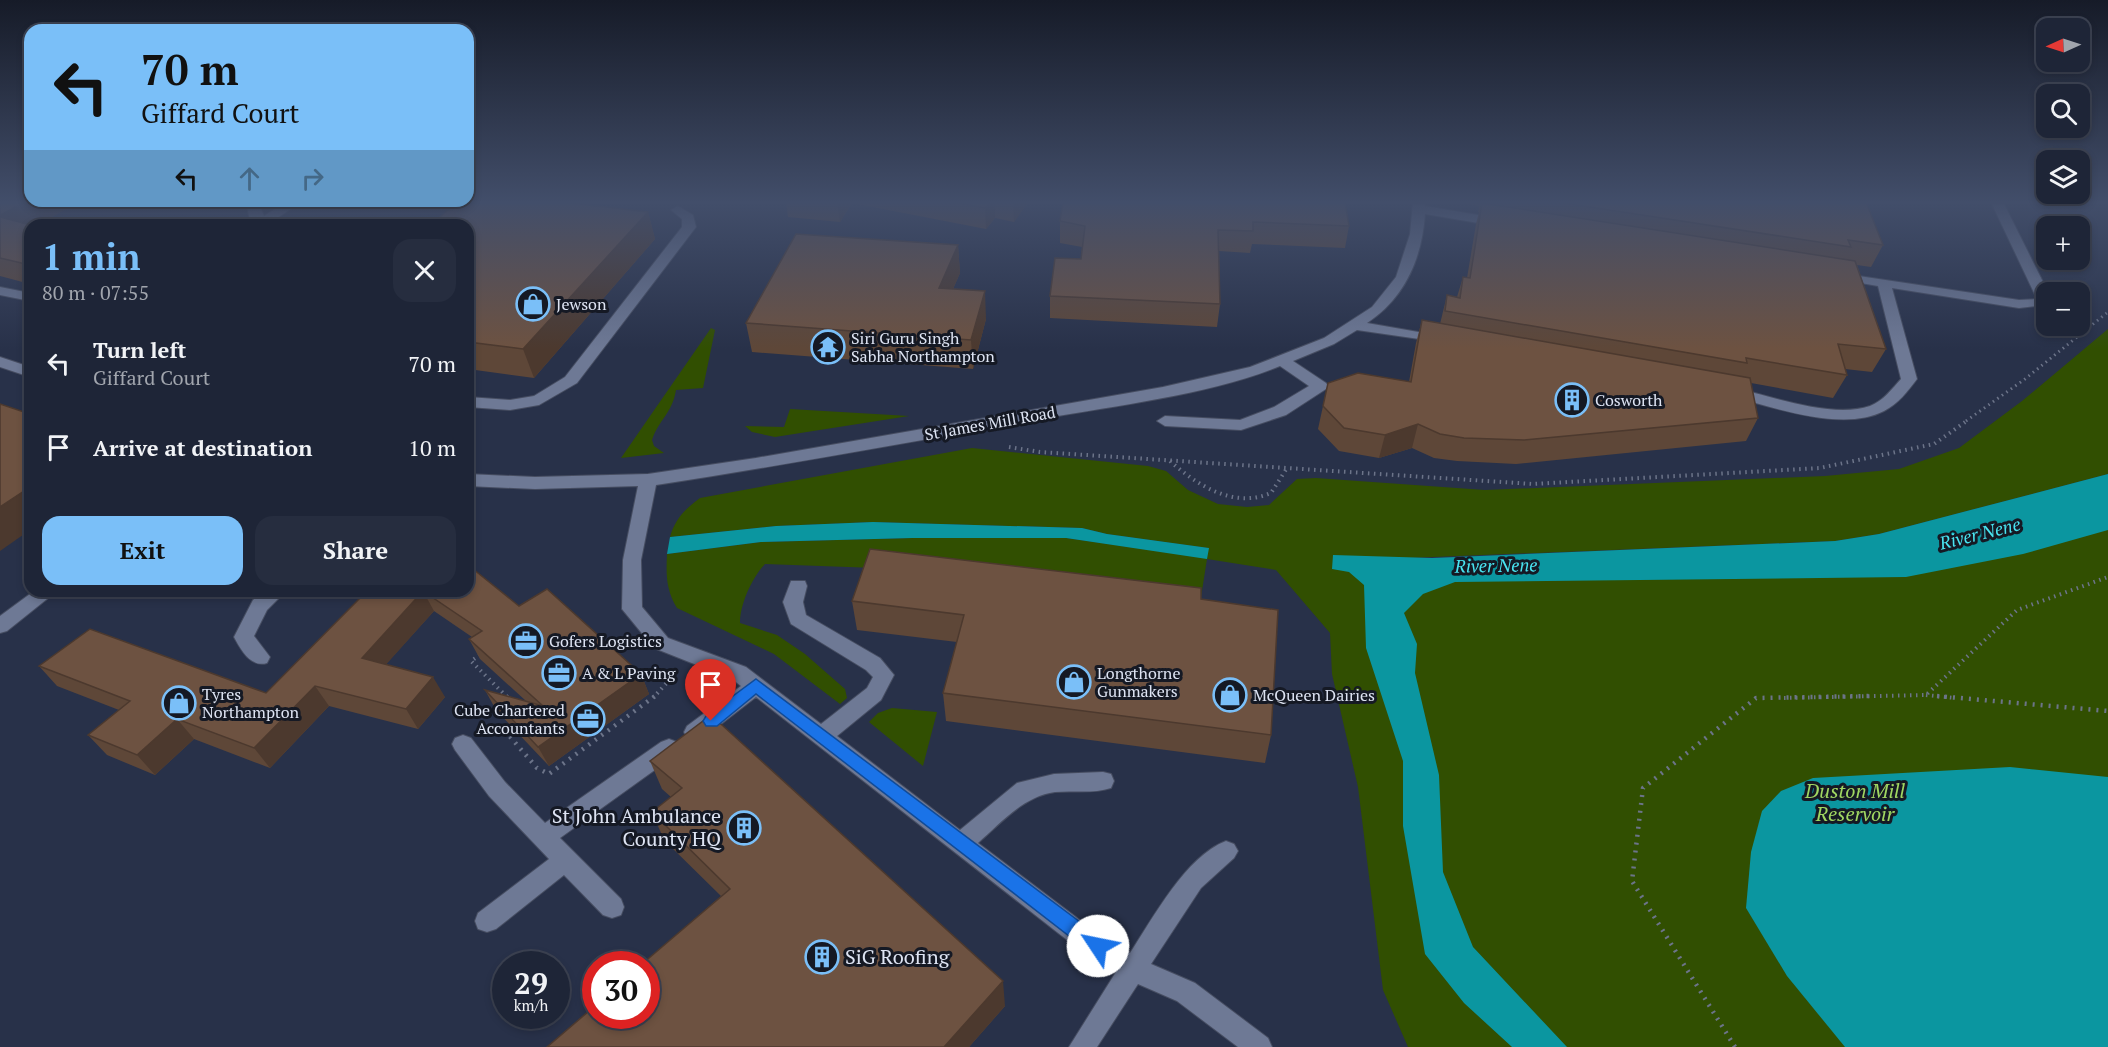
<!DOCTYPE html>
<meta charset="utf-8">
<style>
body{margin:0;font-family:"PT Serif",serif;background:#262d3f;color:#f1f3f6;height:100vh;display:flex;flex-direction:column;font-size:22px;white-space:nowrap}
*{box-sizing:border-box;margin:0}
p{font-size:20px;color:#a1a5ad}
.icon{flex:none;width:33px;height:33px;fill:none;stroke:currentColor;stroke-width:2;stroke-linecap:round;stroke-linejoin:round}
.map{position:relative;flex:1;overflow:hidden}
.sheet{position:absolute;left:24px;top:219px;width:450px;height:378px;display:flex;flex-direction:column;background:#1e2537;border-radius:18px;box-shadow:0 3px 9px #0003,0 0 0 2px #3c4252}
.sheet>*{flex:none}
.hud{position:absolute;left:24px;top:24px;width:450px;height:183px;border-radius:18px;box-shadow:0 3px 9px #0003,0 0 0 2px #3c4252;background:#7abff8;color:#111;overflow:hidden}
.needle{width:39px;rotate:267deg}
.fabs{position:absolute;left:2036px;top:18px;display:grid;gap:12px}
.fabs a{display:grid;place-items:center;width:54px;height:54px;border-radius:12px;background:#1e2537;box-shadow:0 3px 9px #0003,0 0 0 2px #3c4252;font-size:30px}
.speed{position:absolute;left:492px;top:951px;display:flex;gap:12px;font-size:30px;font-weight:700;text-align:center}
.speed>*{display:grid;place-content:center;width:78px;height:78px;border-radius:50%;background:#1e2537;box-shadow:0 3px 9px #0003,0 0 0 2px #3c4252;line-height:1}
.speed small{font-size:15px;font-weight:400}
.speed .limit{border:9px solid #d22;background:#fff;color:#111}
.pin{position:absolute;display:grid;place-items:center;width:51px;height:51px;color:#fff;margin:-62px -26px;border-radius:50% 50% 50% 0;rotate:-45deg;box-shadow:0 0 6px #0007}
.pin .icon{rotate:45deg}
.me{position:absolute;width:66px;margin:-33px;rotate:304deg;stroke-linejoin:round;filter:drop-shadow(0 0 4px #0008)}
.turn{display:flex;align-items:center;gap:21px;height:126px;padding:0 18px;font-size:27px}
.turn .icon{width:78px;height:78px;stroke-width:2.5}
.turn b{display:block;font-size:42px;line-height:51px}
.lanes{display:flex;align-items:center;height:57px;padding:0 18px;background:#0003;justify-content:center;gap:30px;direction:ltr}
.lanes .off{opacity:.35}
.round{display:grid;place-items:center;flex:none;width:63px;height:63px;border-radius:18px;background:#262d3f}
.headline{display:flex;align-items:center;justify-content:space-between;height:102px;padding:0 18px}
h1{font-size:36px;font-weight:700;line-height:45px;color:#7abff8}
.action{display:flex;gap:12px;margin-top:auto;padding:12px 18px}
.action a{flex:1;height:69px;border-radius:18px;background:#7abff8;color:#111;font-size:24px;font-weight:700;line-height:69px;text-align:center}
.action a+a{background:#262d3f;color:#f1f3f6}
ul{padding:0;list-style:none}
li{display:flex;align-items:center;gap:18px;height:84px;padding:0 18px}
li div{flex:1}
li b{display:block;font-size:22px}
li em{font-style:normal}
.map>svg:first-child{display:block}
.green{fill:#314f01}
.water{fill:#0b96a0}
.lines{fill:none;stroke-linecap:round;stroke-linejoin:round}
.minor-casing{stroke:#464d61;stroke-width:2}
.path-far2{stroke:#6c7489;stroke-width:3;stroke-dasharray:1.5 4;stroke-linecap:butt}
.path-far1{stroke:#6c7489;stroke-width:4;stroke-dasharray:1.5 4.5;stroke-linecap:butt}
.path{stroke:#6c7489;stroke-width:4.5;stroke-dasharray:2 6;stroke-linecap:butt}
.minor{fill:#6e7995;fill-rule:evenodd}
.wall{fill:#5e4738}
.shaded-wall{fill:#4c392e}
.building{fill:#6d5241;stroke:#4c392e;stroke-width:1.5}
.route{fill:#1a73e8;stroke:#114b97;stroke-width:1.5}
.labels{text-anchor:middle;stroke-width:6;stroke-linejoin:round;paint-order:stroke}
.poi-label{font-size:16px;fill:#dee4f3;stroke:#151924;text-anchor:start}
.street-label{font-size:16px;fill:#dee4f3;stroke:#151924}
.water-label{font-size:18px;font-style:italic;fill:#49e4f1;stroke:#151924}
.near-park-label{font-size:20px;font-style:italic;fill:#a0d762;stroke:#151924}
.near-poi-label{font-size:20px;fill:#dee4f3;stroke:#151924;text-anchor:end}
</style>
<div class="map">
<svg width="2108" height="1047" viewBox="0 0 2108 1047">
<rect width="100%" height="100%" fill="#283149"/>
<!-- green -->
<g class="green">
<path d="M711 328 715 330 703 388 676 390C672 414 659 419 652 440L654 446 664 453 621 458Z"/>
<path d="M2108 329V474L1879 534 1835 541 1408 558 1412 568 1851 559 2108 502V1047H1408L1383 990 1358 787 1332 674 1330 633 1276 570 1207 559 1198 616 876 568 765 564C752 578 740 604 740 623L777 635 805 654 845 689 847 698 840 704 774 654 677 608C666 590 666 575 667 554L761 542 913 538H1066L1207 558 1208 548 1107 534 1082 528 873 522 776 526 670 537C675 519 685 509 700 498L972 448 1148 466 1166 471 1188 490 1218 504 1247 507 1269 505 1297 479 1316 478 1485 490 1825 476 1899 469 1959 448 2022 401Z"/>
<polygon points="790,409 909,416 775,437 752,432 745,426 784,427"/>
<polygon points="892,708 937,712 923,766 869,722 878,713"/>
</g>
<!-- water -->
<g class="water">
<polygon points="2108,474 2108,530 2023,554 1906,577 1455,582 1423,594 1404,613 1417,644 1415,673 1439,775 1443,872 1473,947 1567,1047 1512,1047 1464,1003 1425,954 1403,826 1403,761 1366,648 1364,585 1349,572 1332,569 1333,555 1432,558 1835,541 1879,534"/>
<polygon points="873,522 1082,528 1107,534 1209,548 1207,559 1066,538 913,538 761,542 667,554 670,537 776,526"/>
<polygon points="2010,767 2108,777 2108,1047 1845,1047 1787,976 1746,908 1751,852 1762,811 1781,791 1813,778"/>
</g>
<g class="lines">
<defs>
<g id="minor">
<polygon points="246,202 258,202 264,216 286,202 301,202 267,225 251,225"/>
<path d="M1413 202H1425V206L1502 219 1509 223 1502 227 1425 214C1422 258 1405 298 1367 323L1447 337 1450 340 1447 343 1357 330 1334 344 1293 361 1326 383 1328 386 1326 389 1286 415 1241 430 1165 426 1157 421 1165 416 1240 420 1274 407 1309 386 1280 366C1212 394 1119 405 1046 418 916 441 786 465 656 485L641 560 642 607 668 638 746 667 821 724 867 688 873 677 866 670 791 624 783 602 791 581H805L807 586 803 602 806 615 880 658 894 675 881 700 837 736 960 830 1017 783 1054 774 1103 772 1111 774 1114 781 1111 788C1093 794 1073 790 1055 792 1024 796 1001 823 978 843L1089 927 1130 953C1153 918 1186 856 1226 841L1234 844 1238 851 1234 858 1201 888 1151 964 1195 983 1268 1038 1272 1047H1238L1177 1001 1138 984 1097 1047H1069L1116 972 1071 943 756 697 703 738 695 741 687 738 684 732 687 726 741 686 732 679 654 648 622 609 623 560 638 486 535 489 468 486V474L535 477 648 474 756 458 1163 387 1250 367 1324 338 1372 307 1396 277 1410 234Z"/>
<path d="M1991 202H2003L2048 292 2046 305 2019 308 1892 288 1917 379C1908 391 1898 404 1884 411 1842 433 1770 406 1726 395L1724 392 1732 387C1770 396 1832 419 1870 406 1883 401 1892 389 1901 379L1878 286 1832 278V272L2019 300 2037 299Z"/>
<polygon points="678,206 693,215 696,227 577,383 539,405 510,410 468,407 468,397 510,400 534,396 565,377 682,227 682,219 671,210"/>
<polygon points="0,287 30,293 30,301 0,295"/>
<polygon points="0,357 30,367 30,377 0,367"/>
<polygon points="34,591 57,591 7,631 0,633 0,616"/>
<path d="M264 591H286L267 610 254 636 270 657 267 663C251 668 241 650 234 637L253 600Z"/>
<polygon points="463,735 471,738 505,782 545,823 661,742 669,739 677,742 680,748 677,754 560,838 621,899 624,907 621,915 612,918 603,915 564,875 496,929 487,932 478,929 475,921 478,913 549,859 489,796 455,750 452,744 455,738"/>
</g>
</defs>
<!-- minor casing -->
<use href="#minor" class="minor-casing"/>
<!-- path-far2 -->
<polyline class="path-far2" points="1966,421 2025,379 2108,312"/>
<!-- path-far1 -->
<g class="path-far1">
<polyline points="1009,447 1040,452 1533,484 1820,468 1934,444 1968,420"/>
<path d="M1170 461C1197 485 1233 509 1271 493L1287 468"/>
<polyline points="480,655 471,661 508,698"/>
<polyline points="1926,695 1955,698"/>
<polyline points="653,698 673,676"/>
<polyline points="1784,698 1926,695 2017,610 2108,577"/>
</g>
<!-- path -->
<g class="path">
<polyline points="506,696 509,699"/>
<polyline points="1937,696 2108,711"/>
<polyline points="514,726 506,732 537,768 549,774 655,696"/>
<polyline points="1735,1047 1632,881 1643,788 1756,698 1869,696"/>
</g>
<!-- minor -->
<use href="#minor" class="minor"/>
</g>
<!-- wall -->
<g class="wall">
<polygon points="0,202 79,202 37,225 30,225 30,284 0,276"/>
<polygon points="457,202 584,202 585,204 648,212 655,239 534,378 468,369 468,225"/>
<polygon points="786,202 1028,202 1014,222 995,218 986,229 852,203 840,222 788,217"/>
<polygon points="1063,202 1349,226 1345,248 1252,244 1250,253 1219,251 1220,304 1217,327 1050,318 1050,296 1081,259 1082,247 1060,243 1060,221"/>
<polygon points="1456,202 1866,202 1883,245 1871,267 1857,265 1886,349 1872,372 1845,369 1847,375 1833,398 1751,383 1758,418 1746,441 1516,464 1457,461 1434,458 1412,448 1379,458 1339,451 1318,429 1323,406 1409,382 1416,343 1422,320 1440,324 1447,295 1457,297 1463,277 1467,278 1476,224 1479,212 1478,212 1479,206"/>
<polygon points="958,245 960,273 953,289 986,319 973,369 752,352 746,323"/>
<polygon points="367,591 468,591 519,606 641,674 649,694 549,766 496,710 485,690 526,701 480,659 469,639 472,637 434,611 386,664 445,697 418,729 329,706 270,768 194,739 155,775 107,755 88,735 119,710 57,686 39,666 266,693"/>
<polygon points="1201,599 1271,735 1265,763 946,721 943,693 957,642 857,630 852,601"/>
<polygon points="650,761 1005,1006 969,1047 547,1047 721,896 664,840 652,812 671,797 662,789"/>
</g>
<!-- shaded-wall -->
<g class="shaded-wall">
<polygon points="25,202 79,202 37,225 30,225 0,219 0,215"/>
<polygon points="558,202 584,202 586,209"/>
<polygon points="837,202 852,202 840,222"/>
<polygon points="991,202 995,202 995,218 986,229 985,208"/>
<polygon points="1013,202 1028,202 1014,222"/>
<polygon points="648,212 655,239 534,378 523,349"/>
<polygon points="958,245 960,273 941,316 939,288"/>
<polygon points="985,291 986,319 973,369 971,340"/>
<polygon points="1418,424 1412,448 1379,458 1385,435"/>
<polygon points="30,487 30,530 0,551 0,507"/>
<polygon points="423,591 434,611 374,678 362,658"/>
<polygon points="641,674 649,694 549,766 538,747"/>
<polygon points="433,677 445,697 418,729 406,709"/>
<polygon points="315,686 329,706 270,768 254,748"/>
<polygon points="177,719 194,739 155,775 137,755"/>
<polygon points="1003,981 1005,1006 969,1047 944,1047"/>
</g>
<!-- building -->
<g class="building">
<polygon points="0,202 25,202 0,215"/>
<polygon points="457,202 563,202 648,212 523,349 468,342 468,225 431,225"/>
<polygon points="953,202 991,202 985,208"/>
<polygon points="1063,202 1345,202 1349,226 1253,222 1253,231 1218,230 1220,304 1050,296 1055,258 1081,259 1085,226 1060,221"/>
<polygon points="1557,202 1866,202 1883,245 1848,240 1851,247"/>
<polygon points="1482,203 1855,261 1886,349 1838,344 1847,375 1746,358 1747,363 1445,311 1447,295 1460,298 1463,277 1470,278"/>
<polygon points="0,217 31,225 30,225 30,265 0,258"/>
<polygon points="796,234 958,245 939,288 985,291 971,340 746,323"/>
<polygon points="1422,320 1750,378 1758,418 1524,440 1464,438 1440,434 1418,424 1385,435 1344,428 1323,406 1328,383 1358,373 1411,382"/>
<polygon points="0,404 30,414 30,487 0,507"/>
<polygon points="870,549 1201,588 1201,599 1278,610 1271,735 943,693 964,615 852,601"/>
<polygon points="468,565 519,606 547,589 641,674 538,747 485,690 543,706 469,639 482,631 423,591 468,591"/>
<polygon points="367,591 423,591 362,658 433,677 406,709 315,686 254,748 177,719 137,755 88,735 130,701 39,666 90,629 266,693"/>
<polygon points="711,715 1003,981 944,1047 547,1047 596,1005 596,1016 646,1016 646,964 642,964 730,889 652,812 682,788 650,761"/>
</g>
<!-- sky -->
<linearGradient id="sky" x2="0" y2="1"><stop stop-color="#161b28"/><stop offset="0.58" stop-color="#424e6a"/><stop offset="1" stop-color="#424e6a" stop-opacity="0"/></linearGradient>
<rect width="2108" height="349" fill="url(#sky)"/>
<!-- route -->
<polygon class="route" points="756,679 1104,940 1107,946 1104,953 1098,955 1091,953 756,694 717,726 706,726 703,721 706,716"/>
<!-- icons -->
<defs>
<symbol id="shop-ring" viewBox="-11 -11 22 22"><circle r="9.5" fill="#151924" stroke="#7abff8" stroke-width="1.5"/><path d="M-5-2.5h2.3a2.7 3.5 0 0 1 5.4 0H5L5.5 6h-11ZM-1.5-2.5h3a1.5 2.3 0 0 0-3 0Z" fill="#7abff8"/></symbol>
<symbol id="temple-ring" viewBox="-11 -11 22 22"><circle r="9.5" fill="#151924" stroke="#7abff8" stroke-width="1.5"/><path d="M0-6L5-2H3V0L6.5 2.5H4V6H1.5V3h-3V6H-4V2.5H-6.5L-3 0V-2H-5Z" fill="#7abff8"/></symbol>
<symbol id="building-ring" viewBox="-11 -11 22 22"><circle r="9.5" fill="#151924" stroke="#7abff8" stroke-width="1.5"/><path d="M-4-6H4V6H1V3H-1V6H-4ZM-2.5-4.3h1.7v1.8h-1.7ZM.8-4.3h1.7v1.8H.8ZM-2.5-1h1.7V.8h-1.7ZM.8-1h1.7V.8H.8Z" fill="#7abff8"/></symbol>
<symbol id="office-ring" viewBox="-11 -11 22 22"><circle r="9.5" fill="#151924" stroke="#7abff8" stroke-width="1.5"/><path d="M-6-3h4V-5.5h4V-3h4V5H-6ZM-1-4.5V-3h2v-1.5ZM-6 0V1H6V0Z" fill="#7abff8"/></symbol>
</defs>
<g fill-rule="evenodd">
<use href="#shop-ring" x="514" y="285" width="38" height="38"/>
<use href="#temple-ring" x="809" y="328" width="38" height="38"/>
<use href="#building-ring" x="1553" y="381" width="38" height="38"/>
<use href="#office-ring" x="507" y="622" width="38" height="38"/>
<use href="#office-ring" x="540" y="654" width="38" height="38"/>
<use href="#shop-ring" x="1055" y="663" width="38" height="38"/>
<use href="#shop-ring" x="1211" y="676" width="38" height="38"/>
<use href="#shop-ring" x="160" y="684" width="38" height="38"/>
<use href="#office-ring" x="569" y="700" width="38" height="38"/>
<use href="#building-ring" x="725" y="809" width="38" height="38"/>
<use href="#building-ring" x="803" y="938" width="38" height="38"/>
</g>
<g class="labels">
<!-- poi labels -->
<g class="poi-label">
<text x="556" y="310">Jewson</text>
<text x="851" y="344">Siri Guru Singh<tspan x="851" dy="18">Sabha Northampton</tspan></text>
<text x="1595" y="406">Cosworth</text>
<text x="549" y="647">Gofers Logistics</text>
<text x="582" y="679">A &amp; L Paving</text>
<text x="1097" y="679">Longthorne<tspan x="1097" dy="18">Gunmakers</tspan></text>
<text x="202" y="700">Tyres<tspan x="202" dy="18">Northampton</tspan></text>
<text x="1253" y="701">McQueen Dairies</text>
<text x="565" y="716" text-anchor="end">Cube Chartered<tspan x="565" dy="18">Accountants</tspan></text>
</g>
<!-- street labels -->
<g class="street-label">
<text transform="translate(990 423) rotate(-10)" y="6">St James Mill Road</text>
</g>
<!-- water labels -->
<g class="water-label">
<text transform="translate(1980 534) rotate(-14)" y="6">River Nene</text>
<text transform="translate(1496 566) rotate(-1)" y="6">River Nene</text>
</g>
<!-- near-park labels -->
<g class="near-park-label">
<text x="1855" y="798">Duston Mill<tspan x="1855" dy="23">Reservoir</tspan></text>
</g>
<!-- near-poi labels -->
<g class="near-poi-label">
<text x="721" y="823">St John Ambulance<tspan x="721" dy="23">County HQ</tspan></text>
<text x="845" y="964" text-anchor="start">SiG Roofing</text>
</g>
</g>
</svg>
<div class="fabs">
<a><svg class="needle" viewBox="-14 -14 28 28"><path d="M0-13l5 13h-10z" fill="#e53935"/><path d="M0 13l5-13h-10z" fill="#a1a5ad"/></svg></a>
<a><svg class="icon" aria-label="search" viewBox="0 0 24 24"><circle cx="10" cy="10" r="6"/><path d="M15 15l6 6"/></svg></a>
<a><svg class="icon" aria-label="layers" viewBox="0 0 24 24"><path d="M12 4l9 5-9 5-9-5zM3 14l9 5 9-5"/></svg></a>
<a>+</a>
<a>−</a>
</div>
<div class="speed"><div>29<small>km/h</small></div><div class="limit">30</div></div>
<div class="pin" style="left:711px;top:721px;background:#d93025"><svg class="icon" aria-label="arrive" viewBox="0 0 24 24"><path d="M6 21V4h12l-3 4 3 4H6"/></svg></div>
<svg class="me" style="left:1098px;top:946px" viewBox="-20 -20 40 40"><circle r="19" fill="#fff"/><path d="M0-13L10 11 0 6-10 11z" fill="#1a73e8"/></svg>
<div class="hud">
<div class="turn"><svg class="icon" aria-label="left" viewBox="0 0 24 24"><path d="M17 20v-9H6M10 6l-5 5 5 5"/></svg><div><b>70 m</b>Giffard Court</div></div>
<div class="lanes"><svg class="icon" aria-label="left" viewBox="0 0 24 24"><path d="M17 20v-9H6M10 6l-5 5 5 5"/></svg><svg class="icon off" aria-label="ahead" viewBox="0 0 24 24"><path d="M12 20V5M6 11l6-6 6 6"/></svg><svg class="icon off" aria-label="right" viewBox="0 0 24 24"><path d="M7 20v-9h11M14 6l5 5-5 5"/></svg></div>
</div>
<section class="sheet">
<div class="headline"><div><h1>1 min</h1><p>80 m · 07:55</p></div><a class="round"><svg class="icon" aria-label="close" viewBox="0 0 24 24"><path d="M6 6l12 12M18 6L6 18"/></svg></a></div>
<ul>
<li><svg class="icon" aria-label="left" viewBox="0 0 24 24"><path d="M17 20v-9H6M10 6l-5 5 5 5"/></svg><div><b>Turn left</b><p>Giffard Court</p></div><em>70 m</em></li>
<li><svg class="icon" aria-label="arrive" viewBox="0 0 24 24"><path d="M6 21V4h12l-3 4 3 4H6"/></svg><div><b>Arrive at destination</b></div><em>10 m</em></li>
</ul>
<div class="action"><a>Exit</a><a>Share</a></div>
</section>
</div>
